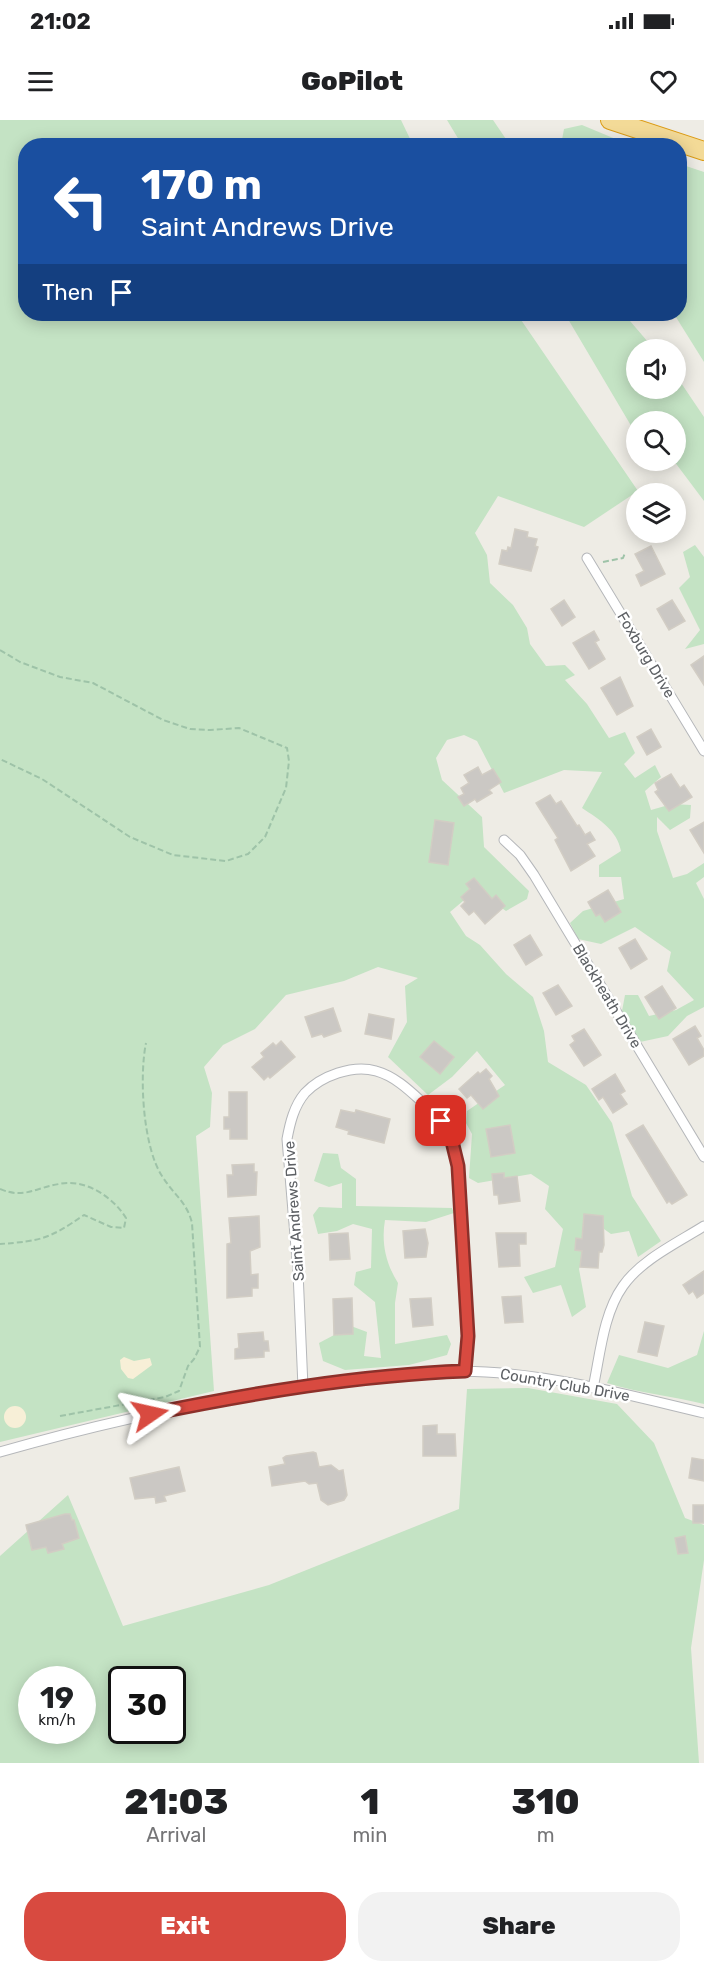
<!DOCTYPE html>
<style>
body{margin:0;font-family:Rubik,sans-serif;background:#f2f2f2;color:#202124;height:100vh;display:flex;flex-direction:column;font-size:22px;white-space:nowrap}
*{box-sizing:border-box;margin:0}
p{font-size:20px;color:#757577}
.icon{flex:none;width:33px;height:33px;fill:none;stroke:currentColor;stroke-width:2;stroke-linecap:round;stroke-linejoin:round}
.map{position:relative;height:1643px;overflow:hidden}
.details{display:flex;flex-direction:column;background:#fff;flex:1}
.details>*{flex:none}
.banner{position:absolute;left:18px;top:18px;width:669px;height:183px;border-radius:24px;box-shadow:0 3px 15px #0003;background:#1a4fa0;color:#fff;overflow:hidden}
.buttons{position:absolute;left:626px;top:219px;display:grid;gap:12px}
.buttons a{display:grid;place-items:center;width:60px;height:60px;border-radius:50%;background:#fff;box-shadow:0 3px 15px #0003;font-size:30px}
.speed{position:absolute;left:18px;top:1546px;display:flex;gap:12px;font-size:30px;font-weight:700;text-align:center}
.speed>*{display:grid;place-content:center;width:78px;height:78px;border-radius:50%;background:#fff;box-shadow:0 3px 15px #0003;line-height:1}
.speed small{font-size:15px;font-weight:400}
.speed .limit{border:3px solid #111;border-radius:9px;background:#fff;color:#111}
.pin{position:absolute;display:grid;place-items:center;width:51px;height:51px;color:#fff;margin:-26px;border-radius:12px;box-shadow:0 3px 9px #0006}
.me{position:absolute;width:66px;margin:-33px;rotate:79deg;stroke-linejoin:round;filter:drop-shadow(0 0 4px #0008)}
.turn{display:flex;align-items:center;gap:21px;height:126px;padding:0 24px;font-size:27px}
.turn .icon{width:78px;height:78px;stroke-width:2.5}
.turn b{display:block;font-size:42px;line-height:51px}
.then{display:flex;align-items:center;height:57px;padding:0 24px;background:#0003;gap:12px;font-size:22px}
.eta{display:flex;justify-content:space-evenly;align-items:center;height:102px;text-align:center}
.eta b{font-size:36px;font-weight:800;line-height:42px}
.primary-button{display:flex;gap:12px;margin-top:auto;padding:12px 24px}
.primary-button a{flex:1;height:69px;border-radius:24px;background:#d84a40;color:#fff;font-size:24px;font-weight:800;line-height:69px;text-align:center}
.primary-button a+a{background:#f2f2f2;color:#202124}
.status{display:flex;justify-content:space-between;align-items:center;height:42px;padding:0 30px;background:#fff;direction:ltr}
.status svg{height:16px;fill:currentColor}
header{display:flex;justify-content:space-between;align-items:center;height:78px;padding:0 24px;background:#fff;font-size:27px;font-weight:800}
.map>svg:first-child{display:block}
.green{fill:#c4e3c4;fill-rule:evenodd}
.sand{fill:#f7efd7}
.building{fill:#cbc8c4;stroke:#d2cdc4;stroke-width:1.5}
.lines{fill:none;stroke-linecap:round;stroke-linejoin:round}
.street-casing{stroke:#b5b7ba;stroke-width:11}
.highway-casing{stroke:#dc9c16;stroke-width:20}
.path{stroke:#9ec3a8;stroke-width:2;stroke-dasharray:6 3;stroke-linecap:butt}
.street{stroke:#fff;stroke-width:9}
.highway{stroke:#f3da97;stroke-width:18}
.route-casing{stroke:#8c302a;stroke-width:15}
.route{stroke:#d84a40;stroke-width:10}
.labels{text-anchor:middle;stroke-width:5;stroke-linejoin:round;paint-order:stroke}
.street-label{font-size:15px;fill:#5d6064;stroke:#fff}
</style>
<div class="status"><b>21:02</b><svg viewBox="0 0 49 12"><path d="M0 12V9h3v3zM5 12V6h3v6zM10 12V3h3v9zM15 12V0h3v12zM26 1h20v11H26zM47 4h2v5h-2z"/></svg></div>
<header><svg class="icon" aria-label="menu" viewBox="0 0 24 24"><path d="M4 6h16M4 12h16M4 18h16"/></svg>GoPilot<svg class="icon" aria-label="heart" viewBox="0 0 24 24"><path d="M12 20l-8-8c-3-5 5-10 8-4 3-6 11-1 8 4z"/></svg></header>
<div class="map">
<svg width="704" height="1643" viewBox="0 0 704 1643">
<rect width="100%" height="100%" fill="#eeece5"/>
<!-- green -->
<g class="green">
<path d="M0 0H401L413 25 26 26V194H517L638 371 584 407 498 376 475 413 487 435 490 463 513 485 527 508 530 524 546 546 565 545 575 555 565 560 587 584 609 618 625 612 635 633 624 644 635 658 655 645 661 657 645 671 651 690 672 684 691 685 690 698 670 710 657 697V711L673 758 687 754 704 743V757L696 763 704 779V887L687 896 668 916 640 922 622 891 625 875H638L649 896 676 890 694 880 667 851 671 832 635 807 601 824 578 819 570 803 583 791 624 779 621 757H599V745L621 731C617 710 600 700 582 688L602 652 564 650 504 673 477 621 464 615 447 620 436 638 442 660 482 697 484 727 529 771 527 779 506 791 476 770 450 792 466 816 480 825 506 854 533 877 544 911 548 942 586 965 612 1003 632 1076 661 1121 638 1137 629 1111 611 1114 594 1102 579 1149 586 1187 572 1197 561 1165 533 1173 524 1157 555 1147 563 1109 545 1089 549 1066 531 1054 478 1063 469 1058 472 1014 466 1003 467 991 505 965 477 931 452 957 428 975 388 937 407 902 405 866 418 858 378 847 344 861 286 875 255 909 223 925 204 947 212 973 210 1007 196 1016 214 1271 0 1322Z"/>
<polygon points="447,0 493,0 510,25 462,25"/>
<polygon points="582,5 630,25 561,25 564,9"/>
<polygon points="680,44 704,52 704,242 674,194 680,194"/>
<polygon points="565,194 624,194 654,229 636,230 636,268 675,268 675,254 704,297 704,381 674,341 675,302 636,302 636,311 633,309"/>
<polygon points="695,425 704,437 704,524 685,529 700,510 679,468 690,457 683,432"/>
<path d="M323 1033 338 1034 341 1048 356 1059V1086L452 1088 454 1093 426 1102 385 1100C381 1123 386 1144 398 1163L395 1183V1224L447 1215 451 1224 447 1235 409 1245 345 1250 323 1241 319 1223 351 1206 367 1212 364 1236 381 1238 375 1182 354 1165 356 1152 371 1148 372 1109 353 1104 337 1111 318 1114 313 1095 319 1087 342 1088V1063L329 1067 314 1061Z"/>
<path d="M704 1211V1284C672 1276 639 1273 607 1263L619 1235 668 1248 697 1235Z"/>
<path d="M528 1268 617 1284 654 1323 685 1398 704 1405V1440L691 1528 699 1643H0V1436L68 1375 123 1506 269 1465 459 1389 467 1269ZM32 1560H82V1611H32ZM122 1560H172V1611H122Z"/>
</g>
<!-- sand -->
<g class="sand">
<polygon points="124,1237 134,1241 150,1238 152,1245 133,1259 128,1258 121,1249 120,1240"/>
<circle cx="15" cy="1297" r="11"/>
</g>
<!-- building -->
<g class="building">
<polygon points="515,409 528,412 527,417 537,419 535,426 538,427 531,451 499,444 502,430 507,431 508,427 511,428"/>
<polygon points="651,426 665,454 641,466 636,455 644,451 635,434"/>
<polygon points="564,480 575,497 562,506 551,489"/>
<polygon points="672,480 685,501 669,510 657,489"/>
<polygon points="594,511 599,520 595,522 605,539 589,549 573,523"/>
<polygon points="704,536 704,565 691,545"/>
<polygon points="620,557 633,586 617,595 601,568"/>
<polygon points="651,609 661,627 647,635 637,617"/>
<polygon points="478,647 482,655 493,649 501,662 489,670 492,673 477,682 475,679 464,686 458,677 464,674 461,668 469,663 464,655"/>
<polygon points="671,654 680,668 684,665 692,677 669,691 655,672 658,670 655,663"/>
<polygon points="550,675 556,684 561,681 577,706 579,705 585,715 590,712 595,720 587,724 595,736 571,751 555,720 558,718 536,683"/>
<polygon points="435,700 454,703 448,745 429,742"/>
<polygon points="704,702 704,733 690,710"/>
<polygon points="474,758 492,779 496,775 505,786 485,804 474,791 469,795 461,786 465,782 461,777 470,769 466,764"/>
<polygon points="608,770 621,792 605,802 600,794 596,796 588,782"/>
<polygon points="530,815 542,835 526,845 514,825"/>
<polygon points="635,819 647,839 631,849 619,828"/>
<polygon points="558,865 572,886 556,895 543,873"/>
<polygon points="662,866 676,888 659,899 645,877"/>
<polygon points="333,888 341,911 324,917 322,914 312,917 305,897"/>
<polygon points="369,894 394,899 391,919 365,914"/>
<polygon points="695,906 701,916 697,918 704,930 704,936 689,945 673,919"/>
<polygon points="584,909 601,935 584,946 570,925 575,921 572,916"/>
<polygon points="281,921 295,937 270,958 268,956 264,960 252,947 264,937 261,933 273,923 276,926"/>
<polygon points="434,921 454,937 440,954 420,937"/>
<polygon points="486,949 492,956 489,959 499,976 483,989 471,975 467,978 459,969 478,952 480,954"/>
<polygon points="615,954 625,971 620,974 627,984 613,993 603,977 599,980 592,969"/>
<polygon points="229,972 247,972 247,1019 230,1019 230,1009 224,1009 224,997 229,997"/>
<polygon points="341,990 355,993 356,990 390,999 384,1023 348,1014 349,1011 336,1007"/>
<polygon points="510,1005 515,1033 491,1037 486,1009"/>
<polygon points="643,1005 687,1075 672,1084 669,1081 667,1083 626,1015"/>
<polygon points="254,1044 254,1052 257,1052 256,1075 228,1077 227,1055 233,1055 232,1045"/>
<polygon points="504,1053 504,1058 517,1056 520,1081 499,1084 498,1075 494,1075 492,1054"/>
<polygon points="584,1094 603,1096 604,1125 602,1132 599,1132 598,1148 580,1147 582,1131 575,1130 576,1118 582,1119"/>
<polygon points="259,1096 260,1127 250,1131 251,1155 258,1154 258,1168 252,1168 252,1176 227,1178 227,1124 231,1123 229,1098"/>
<polygon points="425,1109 428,1123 426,1137 405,1138 403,1111"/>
<polygon points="348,1113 350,1139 330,1140 329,1114"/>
<polygon points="496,1113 526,1113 526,1124 519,1124 520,1146 499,1147"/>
<polygon points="704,1151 704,1173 697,1178 693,1171 689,1174 683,1165"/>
<polygon points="521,1176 523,1202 505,1203 502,1177"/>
<polygon points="352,1178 353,1214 334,1215 333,1179"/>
<polygon points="431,1178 433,1205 413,1207 410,1179"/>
<polygon points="645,1202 664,1206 657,1236 638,1232"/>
<polygon points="263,1212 264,1221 268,1221 269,1231 264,1231 264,1237 235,1239 235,1229 239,1228 238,1214"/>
<polygon points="437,1305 437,1314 455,1314 456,1336 423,1336 423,1306"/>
<polygon points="313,1332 316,1333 319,1347 331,1345 339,1351 343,1350 347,1375 344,1380 328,1385 321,1380 317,1363 309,1364 305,1361 272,1366 269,1347 285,1344 283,1338 286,1336"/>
<polygon points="692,1338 704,1340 704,1361 689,1358"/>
<polygon points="179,1347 185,1371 164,1376 166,1381 156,1383 155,1377 135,1379 130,1358"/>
<rect x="693" y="1385" width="11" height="18"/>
<polygon points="65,1394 70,1394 72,1400 74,1400 79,1418 62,1424 64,1429 48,1433 46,1427 32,1430 26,1405"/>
<polygon points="685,1416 688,1433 678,1434 675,1418"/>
</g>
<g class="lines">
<defs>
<g id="street">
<polyline points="587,438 704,631"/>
<polyline points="504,720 520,735 534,755 704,1037"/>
<path d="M303 1267 298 1152 287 1019C290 1003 294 986 305 973 321 956 353 944 376 951 394 956 408 969 421 981 432 991 445 1002 450 1016 462 1046 461 1083 463 1115 465 1161 469 1206 465 1251"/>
<path d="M593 1268C600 1236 603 1194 623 1166 641 1140 677 1123 704 1106"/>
<path d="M0 1332C108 1301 217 1278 328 1264 380 1257 433 1249 486 1252 559 1256 632 1276 704 1293"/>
</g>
<polyline id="highway" points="610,0 704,31"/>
</defs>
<!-- street casing -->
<use href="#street" class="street-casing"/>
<!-- highway casing -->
<use href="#highway" class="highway-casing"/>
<!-- path -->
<g class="path">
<polyline points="603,442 623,438 625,433"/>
<polyline points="0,530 20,542 60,557 93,563 163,600 190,609 210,610 239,608 287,628 289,641 286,668 265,717 248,734 226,741 173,735 130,717 42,659 0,639"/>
<path d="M0 1069C24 1079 35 1068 59 1064 85 1058 113 1077 126 1098L124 1108 111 1107 84 1095C49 1119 41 1121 0 1124"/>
<path d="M60 1296 165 1277 179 1271 188 1246 194 1239 200 1227 192 1103C187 1082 173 1074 162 1056 143 1027 139 957 146 923"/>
</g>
<!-- street -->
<use href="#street" class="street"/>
<!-- highway -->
<use href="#highway" class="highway"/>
</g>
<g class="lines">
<defs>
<path id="route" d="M150 1294C253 1273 359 1255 465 1251L468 1216 458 1046 450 1013 441 1001"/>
</defs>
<!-- route casing -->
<use href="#route" class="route-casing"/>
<!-- route -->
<use href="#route" class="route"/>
</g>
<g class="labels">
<!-- street labels -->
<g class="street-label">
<text transform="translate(646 535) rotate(59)" y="5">Foxburg Drive</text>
<text transform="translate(607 876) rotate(59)" y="5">Blackheath Drive</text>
<text transform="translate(294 1091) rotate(-94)" y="5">Saint Andrews Drive</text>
<text transform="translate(565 1265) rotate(10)" y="5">Country Club Drive</text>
</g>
</g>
</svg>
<div class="buttons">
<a><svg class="icon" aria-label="sound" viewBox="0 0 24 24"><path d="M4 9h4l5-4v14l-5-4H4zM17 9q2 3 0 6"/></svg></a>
<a><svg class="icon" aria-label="search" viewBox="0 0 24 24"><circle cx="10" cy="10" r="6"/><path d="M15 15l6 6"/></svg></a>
<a><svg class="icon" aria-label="layers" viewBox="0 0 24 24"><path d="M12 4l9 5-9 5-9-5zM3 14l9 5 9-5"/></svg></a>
</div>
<div class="speed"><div>19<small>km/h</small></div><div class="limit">30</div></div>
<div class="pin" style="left:441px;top:1001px;background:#d93025"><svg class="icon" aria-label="arrive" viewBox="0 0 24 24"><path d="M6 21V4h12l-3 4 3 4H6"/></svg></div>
<svg class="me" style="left:150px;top:1294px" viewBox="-20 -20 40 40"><path d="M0-17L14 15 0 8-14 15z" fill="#d84a40" stroke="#fff" stroke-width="4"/></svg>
<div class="banner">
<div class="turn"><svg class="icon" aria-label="left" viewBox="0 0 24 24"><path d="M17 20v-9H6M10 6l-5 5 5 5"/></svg><div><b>170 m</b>Saint Andrews Drive</div></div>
<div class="then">Then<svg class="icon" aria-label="arrive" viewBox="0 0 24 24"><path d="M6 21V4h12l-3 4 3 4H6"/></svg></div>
</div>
</div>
<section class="details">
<div class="eta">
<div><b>21:03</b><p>Arrival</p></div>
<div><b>1</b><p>min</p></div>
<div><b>310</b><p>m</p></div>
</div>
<div class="primary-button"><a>Exit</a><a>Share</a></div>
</section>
